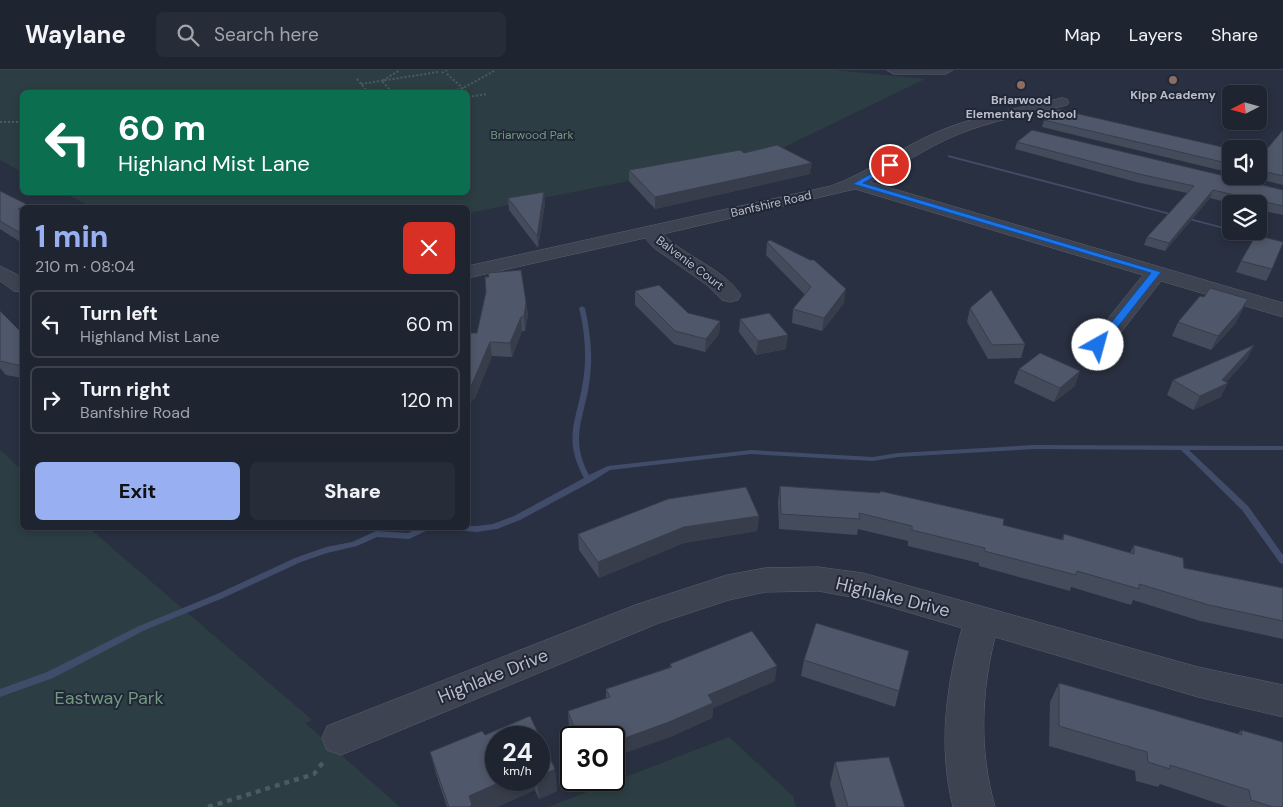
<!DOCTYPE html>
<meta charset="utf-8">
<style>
body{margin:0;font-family:"DM Sans",sans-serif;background:#272c39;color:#f1f3f6;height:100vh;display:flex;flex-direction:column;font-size:19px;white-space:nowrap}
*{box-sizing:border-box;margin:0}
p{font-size:16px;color:#a1a4ab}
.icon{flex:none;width:28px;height:28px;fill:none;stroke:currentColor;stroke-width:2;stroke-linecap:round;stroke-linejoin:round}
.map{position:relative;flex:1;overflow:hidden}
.panel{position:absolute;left:20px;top:135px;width:450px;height:325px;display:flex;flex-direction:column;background:#1f2431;border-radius:8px;box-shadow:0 2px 8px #0003,0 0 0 1px #3c414d}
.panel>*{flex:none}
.top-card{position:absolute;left:20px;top:20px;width:450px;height:105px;border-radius:8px;box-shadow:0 2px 8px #0003,0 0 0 1px #3c414d;background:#0b6e4f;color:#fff;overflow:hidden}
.needle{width:32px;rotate:264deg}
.fabs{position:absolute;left:1222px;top:15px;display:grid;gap:10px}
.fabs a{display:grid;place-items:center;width:45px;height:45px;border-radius:8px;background:#1f2431;box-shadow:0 2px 8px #0003,0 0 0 1px #3c414d;font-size:25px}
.speed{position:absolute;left:485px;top:656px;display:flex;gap:10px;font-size:25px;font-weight:700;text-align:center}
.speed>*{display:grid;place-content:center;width:65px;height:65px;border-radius:50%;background:#1f2431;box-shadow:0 2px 8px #0003,0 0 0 1px #3c414d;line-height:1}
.speed small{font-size:12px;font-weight:400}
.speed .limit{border:2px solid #111;border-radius:8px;background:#fff;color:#111}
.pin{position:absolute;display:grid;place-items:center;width:42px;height:42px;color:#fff;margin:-21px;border:2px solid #fff;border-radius:50%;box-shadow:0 1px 5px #0007}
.me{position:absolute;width:55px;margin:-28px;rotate:38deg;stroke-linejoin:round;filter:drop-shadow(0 0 4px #0008)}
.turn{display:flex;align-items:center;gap:18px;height:105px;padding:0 15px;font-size:22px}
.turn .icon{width:65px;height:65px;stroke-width:2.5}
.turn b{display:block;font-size:35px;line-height:42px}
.round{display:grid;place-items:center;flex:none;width:52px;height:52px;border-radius:8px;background:#272c39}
.summary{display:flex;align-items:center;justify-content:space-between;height:85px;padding:0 15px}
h1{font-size:30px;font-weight:800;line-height:38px;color:#98b0f2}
.action{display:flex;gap:10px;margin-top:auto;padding:10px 15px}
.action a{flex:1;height:58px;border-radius:8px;background:#98b0f2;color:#111;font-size:20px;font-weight:800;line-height:58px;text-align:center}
.action a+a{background:#272c39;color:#f1f3f6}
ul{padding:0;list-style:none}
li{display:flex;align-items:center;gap:15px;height:68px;margin:0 10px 8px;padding:0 5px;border:2px solid #3c414d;border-radius:8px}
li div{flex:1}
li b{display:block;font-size:19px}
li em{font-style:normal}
header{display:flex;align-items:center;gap:30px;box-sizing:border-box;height:70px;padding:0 25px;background:#1f2431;border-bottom:1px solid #3c414d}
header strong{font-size:24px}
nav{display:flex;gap:28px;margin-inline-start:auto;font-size:18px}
.search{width:350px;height:45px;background:#272c39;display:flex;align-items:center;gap:12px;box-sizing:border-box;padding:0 18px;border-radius:8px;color:#a1a4ab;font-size:19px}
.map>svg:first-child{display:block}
.green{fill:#2c3e43}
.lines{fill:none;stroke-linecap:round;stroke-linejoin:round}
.stream{fill:#404c69;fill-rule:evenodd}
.minor-casing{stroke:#5b606e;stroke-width:1}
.path-far1{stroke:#4b5b61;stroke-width:2;stroke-dasharray:2 2;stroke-linecap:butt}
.path{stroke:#4b5b61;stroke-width:4.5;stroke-dasharray:5 5;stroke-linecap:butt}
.minor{fill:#3d4351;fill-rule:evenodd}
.wall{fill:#444b5b;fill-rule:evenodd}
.shaded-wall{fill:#373d4a}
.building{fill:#4f576a;stroke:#373d4a}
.route{fill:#1a73e8;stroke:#114b97}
.education-dot{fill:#8d6e63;stroke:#212736;stroke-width:2}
.labels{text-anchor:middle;stroke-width:4;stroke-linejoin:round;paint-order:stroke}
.far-poi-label{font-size:12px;font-weight:bold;fill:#babecb;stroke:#212736}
.far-park-label{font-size:12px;fill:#729a80;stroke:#212736}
.far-street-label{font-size:12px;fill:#babecb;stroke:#212736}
.near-street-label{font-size:18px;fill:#babecb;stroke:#212736}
.near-park-label{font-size:18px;fill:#729a80;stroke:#212736}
</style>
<header>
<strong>Waylane</strong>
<div class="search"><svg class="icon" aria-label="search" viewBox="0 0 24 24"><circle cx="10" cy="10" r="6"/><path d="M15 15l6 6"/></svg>Search here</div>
<nav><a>Map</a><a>Layers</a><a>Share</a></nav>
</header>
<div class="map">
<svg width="1283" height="737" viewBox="0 0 1283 737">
<rect width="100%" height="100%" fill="#293041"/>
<!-- green -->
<g class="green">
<polygon points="0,0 833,0 925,9 774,82 468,143 468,138 93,137 63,123 468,122 468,22 22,22 22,102 0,90"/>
<polygon points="0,380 22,400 22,458 89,458 312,650 305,653 400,737 0,737"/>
<polygon points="729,667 793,726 796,737 548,737"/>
</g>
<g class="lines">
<!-- stream -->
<g class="stream">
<polygon points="948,85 1231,159 1232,161 948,87"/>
<polygon points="1235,161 1244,161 1265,168 1263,169"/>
<path d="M582 236 585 238C590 261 593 284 590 307 586 346 568 366 589 405L608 396 751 380 873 387 898 383 1035 375 1283 376V380H1189L1248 436 1283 485V494L1280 493 1242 440 1181 380 1035 379 898 387 873 391 751 384 610 400 591 412 520 450 497 459 477 462 451 460 450 458H468V456H477L493 454 514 446 584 408C562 367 577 352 583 311 587 287 585 262 579 238Z"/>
<polygon points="419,458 429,458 428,460 409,469 377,467 357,476 327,483 301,492 223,528 145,560 53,608 0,627 0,619 47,602 139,556 217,524 295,488 326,477 352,472 376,461 408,463"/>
</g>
<defs>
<g id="minor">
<polygon points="887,0 953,0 946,4 894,4"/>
<path d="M1062 28 1067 29 1069 32 1067 35C1031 44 993 50 959 64 927 77 900 96 870 112L1283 233V247L1161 211 1107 280 1099 282 1091 280 1087 275 1143 205 855 119 663 164C686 188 722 197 741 225L738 230 730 232 722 230 707 215 654 178 645 168 468 208V196L831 116C869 102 900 78 937 62 977 45 1020 38 1062 28Z"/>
<polygon points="0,196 22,207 22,222 14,221 0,211"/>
<path d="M818 497 863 503 1198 597 1283 615V647L1198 627 995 567C981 624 979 680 995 737H953C938 676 946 618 962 558L863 529 818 521 765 522 729 530 659 553 341 685 327 680 322 668 327 656 635 535 727 505 765 498Z"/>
</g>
</defs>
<!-- minor casing -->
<use href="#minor" class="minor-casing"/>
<!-- path-far1 -->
<g class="path-far1">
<polyline points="442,3 447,0"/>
<polyline points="447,4 467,22"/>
<polyline points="357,9 368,22"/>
<polyline points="361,14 438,2"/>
<polyline points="392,22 382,11 400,0"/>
<polyline points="449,22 463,18 496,0"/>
<polyline points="468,27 487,24"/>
<polyline points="0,52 22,52"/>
</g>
<!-- path -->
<polyline class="path" points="208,737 314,704 324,691"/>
<!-- minor -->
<use href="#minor" class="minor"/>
</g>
<!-- wall -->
<g class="wall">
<polygon points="1044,50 1231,79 1231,103 1042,57"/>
<polygon points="1283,60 1283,115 1246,106 1259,106 1259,85 1261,86"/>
<polygon points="1017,72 1283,120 1283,145 1259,140 1259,134 1233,134 1210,128 1165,181 1144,175 1147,167 1187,123 1136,112 1015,79"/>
<polygon points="744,83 810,104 655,139 629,111 629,100"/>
<polygon points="0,121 28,135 29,138 22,138 22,173 0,159"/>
<polygon points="508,128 545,133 538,178 509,140"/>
<polygon points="767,172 844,233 822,261 792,253 793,239 805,225 766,185"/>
<polygon points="1241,191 1272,199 1266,211 1236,202"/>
<polygon points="635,221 688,243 720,251 719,264 705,282 674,274 635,235"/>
<polygon points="486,222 526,232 528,245 525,261 522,261 512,287 492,286 475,328 468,334 468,267 469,267 477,263"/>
<polygon points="1204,227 1248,229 1235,254 1211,280 1172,266 1178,252"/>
<polygon points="970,238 1025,274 1021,288 988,289 967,252"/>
<polygon points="0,241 22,263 22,308 6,305 0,298"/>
<polygon points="740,249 786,279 756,285 739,262"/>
<polygon points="1254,275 1247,289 1226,312 1221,327 1193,340 1167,325 1173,310"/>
<polygon points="1019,299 1075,316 1054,332 1014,313"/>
<polygon points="780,416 1003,455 1061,470 1064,464 1130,483 1134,475 1184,498 1283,518 1283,569 1200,551 1133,530 1131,535 1071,517 1070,521 979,496 979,493 908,476 908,471 858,459 857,465 779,459 778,431"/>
<polygon points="759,446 757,461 684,473 599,508 579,480 578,464"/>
<polygon points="804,590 899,621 895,637 801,606"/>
<polygon points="670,594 775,611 713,638 712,648 668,668 573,668 569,657 568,641 606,629 606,619 670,597"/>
<polygon points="1059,613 1238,664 1241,660 1283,737 1228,737 1160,714 1158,717 1136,711 1135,701 1049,676 1050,632"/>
<path d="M530 646 555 699 557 721 539 729 535 720 497 737H447L436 704 430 682 482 661 485 665ZM496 668H539V710H496Z"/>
<polygon points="835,692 905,737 836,737 830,714"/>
</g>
<!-- shaded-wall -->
<g class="shaded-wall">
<polygon points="812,93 810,104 655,139 655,127"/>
<polygon points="1213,120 1210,128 1165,181 1169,173"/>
<polygon points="544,122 545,133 538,178 537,166"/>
<polygon points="28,135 29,138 22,138 22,148 18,139"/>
<polygon points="846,219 844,233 822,261 824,248"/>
<polygon points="1248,229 1235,254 1211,280 1218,266"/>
<polygon points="526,232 528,245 525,261 524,247"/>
<polygon points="521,247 522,261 512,287 510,273"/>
<polygon points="720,251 719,264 705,282 706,269"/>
<polygon points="788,265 786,279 756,285 758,271"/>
<polygon points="490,272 492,286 475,328 468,334 468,318"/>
<polygon points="1254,275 1247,289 1223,315 1228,313 1221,327 1193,340 1200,326 1222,310"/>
<polygon points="1080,301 1075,316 1054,332 1060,318"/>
<polygon points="759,446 757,461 684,473 599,508 598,492 684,457"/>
<polygon points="777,596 775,611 713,638 712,648 668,668 614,687 614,672 708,625"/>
<polygon points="555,699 557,721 539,729 537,710 539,710 539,707"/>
<polygon points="505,710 534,710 535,720 497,737 469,737 469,726"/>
</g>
<!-- building -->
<g class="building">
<polygon points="1057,39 1231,79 1231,94 1044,50"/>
<polygon points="1032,60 1283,120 1283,136 1213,120 1169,173 1147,167 1194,116 1139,104 1017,72"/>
<polygon points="1283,60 1283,106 1259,100 1259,85 1261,86"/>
<polygon points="777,75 812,93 655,127 629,100 740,80 744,83"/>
<polygon points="0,121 28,135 18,139 22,141 22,164 0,151"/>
<polygon points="544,122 537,166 508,128"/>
<polygon points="1256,165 1283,172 1283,173 1272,199 1241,191"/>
<polygon points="770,170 810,190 814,190 846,219 824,248 793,239 811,217 767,172"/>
<polygon points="521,200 526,232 524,247 521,247 510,273 490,272 472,314 468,318 468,267 469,267 471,263 477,263 486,222 485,207 489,207 488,203"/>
<polygon points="659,215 688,243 720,251 706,269 675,261 635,221"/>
<polygon points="1210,218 1248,229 1241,240 1218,266 1178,252 1200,226 1204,227"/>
<polygon points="991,220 1025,274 992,275 970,238"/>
<polygon points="0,241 22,263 22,296 0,291"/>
<polygon points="769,243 788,265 758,271 740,249"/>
<polygon points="1254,275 1222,310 1228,313 1200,326 1173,310"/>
<polygon points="1040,283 1080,301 1060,318 1019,299"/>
<polygon points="780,416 880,423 880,421 1004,449 1003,455 1063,470 1064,464 1134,484 1134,475 1183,488 1184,498 1283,518 1283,551 1209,535 1139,514 1139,519 1077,501 1076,505 984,481 985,478 912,460 912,456 859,443 860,449 781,444"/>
<polygon points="746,417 759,446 684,457 598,492 578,464 668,429"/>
<polygon points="816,553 909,581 899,621 804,590"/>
<polygon points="752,561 777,596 708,625 713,633 669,652 614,672 614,668 578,668 568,641 610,627 606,619 672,597 670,594"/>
<polygon points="1059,613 1242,665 1241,660 1283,672 1283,737 1273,737 1251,730 1249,720 1170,695 1170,699 1148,692 1147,682 1059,656"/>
<polygon points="530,646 555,699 539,707 539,668 496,668 496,710 505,710 469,726 472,735 469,737 449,737 430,682 482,661 485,665"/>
<polygon points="889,687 905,737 848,737 835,692"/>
</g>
<!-- route -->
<polygon class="route" points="890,93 892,97 863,113 1161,202 1102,277 1095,277 1095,273 1151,203 853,114"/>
<!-- markers -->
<g class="education-dot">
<circle cx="1173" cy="10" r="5"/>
<circle cx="1021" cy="15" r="5"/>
</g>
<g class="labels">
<!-- far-poi labels -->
<g class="far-poi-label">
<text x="1173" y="29">Kipp Academy</text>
<text x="1021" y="34">Briarwood<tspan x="1021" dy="14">Elementary School</tspan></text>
</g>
<!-- far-park labels -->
<g class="far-park-label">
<text x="532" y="69">Briarwood Park</text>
</g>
<!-- far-street labels -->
<g class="far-street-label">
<text transform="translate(771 134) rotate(-13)" y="4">Banfshire Road</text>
<text transform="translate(690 193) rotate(37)" y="4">Balvenie Court</text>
</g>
<!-- near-street labels -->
<g class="near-street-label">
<text transform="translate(893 527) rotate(14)" y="6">Highlake Drive</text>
<text transform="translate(493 606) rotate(-22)" y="6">Highlake Drive</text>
</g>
<!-- near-park labels -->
<g class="near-park-label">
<text x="109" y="634">Eastway Park</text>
</g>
</g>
</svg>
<div class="fabs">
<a><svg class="needle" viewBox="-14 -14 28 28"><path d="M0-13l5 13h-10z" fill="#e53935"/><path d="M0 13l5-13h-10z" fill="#a1a4ab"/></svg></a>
<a><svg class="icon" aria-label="sound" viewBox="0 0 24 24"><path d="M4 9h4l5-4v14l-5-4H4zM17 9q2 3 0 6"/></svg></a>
<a><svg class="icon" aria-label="layers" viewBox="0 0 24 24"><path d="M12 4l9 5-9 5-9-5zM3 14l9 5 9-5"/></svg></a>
</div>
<div class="speed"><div>24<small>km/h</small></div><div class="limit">30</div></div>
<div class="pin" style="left:890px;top:95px;background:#d93025"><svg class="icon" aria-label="arrive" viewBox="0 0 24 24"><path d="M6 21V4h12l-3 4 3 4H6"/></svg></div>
<svg class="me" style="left:1098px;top:275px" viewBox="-20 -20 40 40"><circle r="19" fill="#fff"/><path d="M0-13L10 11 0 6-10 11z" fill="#1a73e8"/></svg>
<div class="top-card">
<div class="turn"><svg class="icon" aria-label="left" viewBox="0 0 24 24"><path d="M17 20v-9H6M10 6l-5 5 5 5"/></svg><div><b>60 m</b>Highland Mist Lane</div></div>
</div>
<section class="panel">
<div class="summary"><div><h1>1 min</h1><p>210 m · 08:04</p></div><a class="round" style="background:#d93025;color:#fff"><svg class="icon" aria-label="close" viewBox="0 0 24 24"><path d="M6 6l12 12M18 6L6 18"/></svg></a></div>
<ul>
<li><svg class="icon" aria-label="left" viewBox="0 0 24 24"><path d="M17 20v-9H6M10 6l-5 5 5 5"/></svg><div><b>Turn left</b><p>Highland Mist Lane</p></div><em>60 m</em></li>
<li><svg class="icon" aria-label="right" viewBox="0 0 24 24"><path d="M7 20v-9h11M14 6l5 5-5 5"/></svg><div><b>Turn right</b><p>Banfshire Road</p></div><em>120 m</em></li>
</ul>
<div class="action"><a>Exit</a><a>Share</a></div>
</section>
</div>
